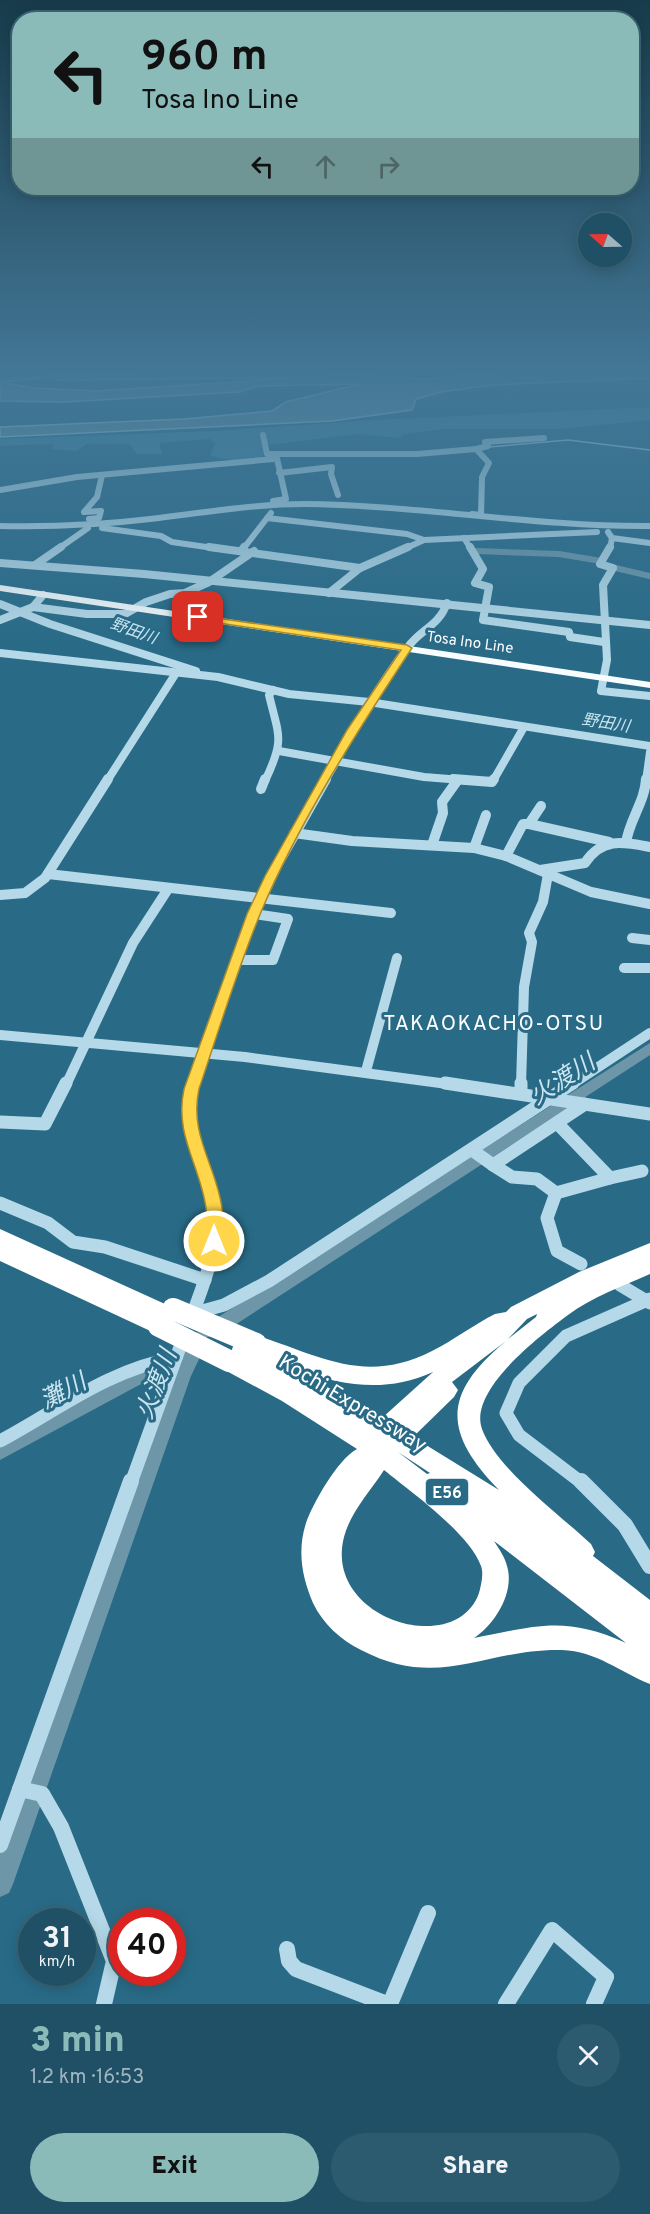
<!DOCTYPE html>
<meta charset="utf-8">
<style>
body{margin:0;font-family:Overpass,"Noto Sans JP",sans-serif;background:#2c5a6e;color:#f1f3f6;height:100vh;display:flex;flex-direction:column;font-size:22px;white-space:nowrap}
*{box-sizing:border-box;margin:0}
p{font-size:20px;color:#a1b5bf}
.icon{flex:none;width:33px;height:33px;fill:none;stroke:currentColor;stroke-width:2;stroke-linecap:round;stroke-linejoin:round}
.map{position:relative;height:2004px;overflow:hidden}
.drawer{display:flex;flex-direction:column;background:#1f5065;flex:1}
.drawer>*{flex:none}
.guide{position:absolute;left:12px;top:12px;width:627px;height:183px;border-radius:24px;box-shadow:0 3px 15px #0003,0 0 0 2px #3c6779;background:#8bbbb9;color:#111;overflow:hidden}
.needle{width:39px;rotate:290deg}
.tools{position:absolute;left:578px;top:213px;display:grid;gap:12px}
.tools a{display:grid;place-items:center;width:54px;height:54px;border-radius:50%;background:#1f5065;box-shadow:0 3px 15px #0003,0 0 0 2px #3c6779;font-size:30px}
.speed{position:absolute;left:18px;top:1908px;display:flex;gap:12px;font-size:30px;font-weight:700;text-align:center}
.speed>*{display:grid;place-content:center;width:78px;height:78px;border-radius:50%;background:#1f5065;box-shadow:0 3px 15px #0003,0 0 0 2px #3c6779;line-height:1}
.speed small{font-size:15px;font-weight:400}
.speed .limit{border:9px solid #d22;background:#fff;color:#111}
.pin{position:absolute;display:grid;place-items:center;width:51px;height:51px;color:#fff;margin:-26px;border-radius:12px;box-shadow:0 3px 9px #0006}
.me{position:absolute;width:66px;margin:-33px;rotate:0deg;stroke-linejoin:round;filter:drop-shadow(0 0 4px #0008)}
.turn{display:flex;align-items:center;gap:21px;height:126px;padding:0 30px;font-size:27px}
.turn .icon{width:78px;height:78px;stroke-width:2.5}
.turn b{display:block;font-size:42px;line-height:51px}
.lanes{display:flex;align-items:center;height:57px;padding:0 30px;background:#0003;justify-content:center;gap:30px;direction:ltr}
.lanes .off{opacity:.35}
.round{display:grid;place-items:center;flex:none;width:63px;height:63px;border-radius:32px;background:#2c5a6e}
.head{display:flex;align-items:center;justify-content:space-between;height:102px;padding:0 30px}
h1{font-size:36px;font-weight:800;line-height:45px;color:#8bbbb9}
.cta{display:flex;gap:12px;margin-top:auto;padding:12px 30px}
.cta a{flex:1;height:69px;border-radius:36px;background:#8bbbb9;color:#111;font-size:24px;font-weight:800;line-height:69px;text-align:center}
.cta a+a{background:#2c5a6e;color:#f1f3f6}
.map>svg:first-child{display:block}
.green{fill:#3e86a3}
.water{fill:#6d97a9;stroke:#aad7e8;stroke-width:1.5;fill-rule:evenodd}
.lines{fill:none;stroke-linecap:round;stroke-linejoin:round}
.stream{stroke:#aad7e8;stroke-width:1.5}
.canal{stroke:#6d97a9;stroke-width:6}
.river{fill:#6d97a9;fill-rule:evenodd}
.minor-far4{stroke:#b5d9e8;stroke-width:6}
.minor-far3{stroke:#b5d9e8;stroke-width:8}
.minor-far2{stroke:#b5d9e8;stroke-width:10}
.minor-far1{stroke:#b5d9e8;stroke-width:13}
.minor{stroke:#b5d9e8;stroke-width:16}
.major{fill:#f7fcfe;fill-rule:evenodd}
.highway{fill:#fff;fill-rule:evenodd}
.highway-bridge{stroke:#fff;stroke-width:22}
.route{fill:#ffd54a;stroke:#a68a30;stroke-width:1.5}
.labels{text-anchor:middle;stroke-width:6;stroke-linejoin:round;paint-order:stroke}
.far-street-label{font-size:15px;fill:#fff;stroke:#296b87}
.far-water-label{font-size:16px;font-style:italic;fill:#cae6f1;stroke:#296b87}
.shield{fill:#296b87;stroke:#bfd3db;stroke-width:1.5}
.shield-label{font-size:16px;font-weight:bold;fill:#fff}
.quarter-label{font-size:21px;letter-spacing:1.5px;fill:#fff;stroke:#296b87}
.near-street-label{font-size:21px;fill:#fff;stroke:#296b87}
.near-water-label{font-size:24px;font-style:italic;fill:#cae6f1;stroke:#296b87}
</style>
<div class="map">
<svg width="650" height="2004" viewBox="0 0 650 2004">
<rect width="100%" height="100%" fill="#296b87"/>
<!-- green -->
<path class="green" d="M650 407V420L558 429H443L405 434 400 438 359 434 269 445 263 456C248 461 225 462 210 455L215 444 210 439 159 443 162 454H137L129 444H86L77 451 53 449 52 444 0 446V439L215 431 375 420Z"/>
<!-- water -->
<path class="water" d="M51 371H70V374L80 376 137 372 302 371 427 379 514 371H650V378L493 385 441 392 416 399 412 410 332 421 0 437V427L184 419 272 411 286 402 360 384 258 386 239 392 64 402 0 401V379L49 376ZM61 376 69 378 55 380 293 378 96 391 33 388 1 382Z"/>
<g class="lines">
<!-- stream -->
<polyline class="stream" points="489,447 568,440 650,450"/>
<!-- canal -->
<g class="canal">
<polyline points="477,551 559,554 601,561"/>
<polyline points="607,566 650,576"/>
</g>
<!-- river -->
<g class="river">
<polygon points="650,1043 650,1055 218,1336 206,1337 208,1340 191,1376 13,1884 9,1893 0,1897 0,1848 171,1376 191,1335 198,1332 203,1334 201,1331 204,1326"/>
<polygon points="147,1363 154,1365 157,1371 154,1377 0,1460 0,1441"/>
</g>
<!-- minor-far4 -->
<g class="minor-far4">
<polyline points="263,435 267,454 276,454 286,499 273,501"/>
<polyline points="476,449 488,446 485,442 544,438"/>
<polyline points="276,454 417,454 476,449 489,463 482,477 481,515 472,514"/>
<polyline points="279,473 332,467 331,474 338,495"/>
<polyline points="0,490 77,477 274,459"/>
<polyline points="267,518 407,534 424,540"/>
<polyline points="89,519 99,518 101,511 84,512 97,497 102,475"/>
<path d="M0 526C50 527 100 525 150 519 201 513 253 504 304 504 420 505 534 527 650 526"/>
<polyline points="102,528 161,536 172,542 220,549"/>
<polyline points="608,532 612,538 650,543"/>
<polyline points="464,538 471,549"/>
<polyline points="58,549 88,528"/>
<polyline points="243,549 271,513"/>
<polyline points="404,549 424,540 597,532"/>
<polyline points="610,549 612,538"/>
</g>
<!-- minor-far3 -->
<g class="minor-far3">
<polyline points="209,547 360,568"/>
<polyline points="470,547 483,569 475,583 489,587 483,620 569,632 570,637 604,642"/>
<polyline points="610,547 600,564 613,568 603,585 607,660 601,691 650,696"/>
<polyline points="242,550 244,547"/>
<polyline points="0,563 144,574 650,625"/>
<polyline points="35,565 61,547"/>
<polyline points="329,593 360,568 408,547"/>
<polyline points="0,604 50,624 196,671"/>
<polyline points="33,607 87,614 125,614 146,602 170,594 185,593 209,582 254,551"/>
<polyline points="0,620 33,607 43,595"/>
<polyline points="0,653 218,677 289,694 369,702 650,746"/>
<polyline points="279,751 424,777 474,781"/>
<polyline points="107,781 176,673"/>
<path d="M265 781C285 739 279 737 269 695L273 690"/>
<path d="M325 781C351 735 376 689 408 647 421 629 439 626 447 603"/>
<polyline points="493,781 524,727"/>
<polyline points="646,781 650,752"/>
</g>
<!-- minor-far2 -->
<g class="minor-far2">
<polyline points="453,779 492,782 494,779"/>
<polyline points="261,789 265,779"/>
<polyline points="541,806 529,824 609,842"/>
<polyline points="294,833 352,841 474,848 506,856 591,892 650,904"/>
<path d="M626 843C629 820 645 802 646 779"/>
<polyline points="432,845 443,813 442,802 457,781"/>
<polyline points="474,848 486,815"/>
<polyline points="506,856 523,824 529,824"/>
<path d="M540 870 585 863C602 837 623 842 650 847"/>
<polyline points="48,874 391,913"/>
<polyline points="0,895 25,893 45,878 108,779"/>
<polyline points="632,938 650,940"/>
<polyline points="237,960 273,960 288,919 254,914"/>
<polyline points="624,968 650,968"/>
<polyline points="0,1035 245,1057 455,1085"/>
<polyline points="366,1071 397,958"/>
<polyline points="66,1085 133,943 168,889"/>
<polyline points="193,1085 254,914 271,876 326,779"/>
<polyline points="521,1085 524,987 532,942 529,933 543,902 548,874"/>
<polyline points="571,1085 650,1033"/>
</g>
<!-- minor-far1 -->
<g class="minor-far1">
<polyline points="445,1083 650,1114"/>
<polyline points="521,1093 521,1083"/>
<polyline points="0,1122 45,1124 66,1083"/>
<polyline points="472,1150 493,1165 585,1104"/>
<polyline points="493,1165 512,1177 537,1179 556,1193 610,1178 557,1123"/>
<polyline points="610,1178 642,1171"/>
<polyline points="556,1193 547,1218 557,1251 581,1264"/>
<polyline points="0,1203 48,1223 73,1242 105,1247 205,1280"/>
<polyline points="620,1285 650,1303"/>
<polyline points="195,1313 224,1305 269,1281 573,1083"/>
<path d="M191 1318C204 1284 220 1244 214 1207 207 1161 179 1132 194 1083"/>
<path d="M0 1441C58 1410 109 1369 176 1358"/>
<polyline points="131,1483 184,1336"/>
<polyline points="582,1483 519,1435 506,1413 519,1383 566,1336 650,1299"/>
</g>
<!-- minor -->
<g class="minor">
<polyline points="581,1481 625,1525 650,1566"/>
<polyline points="20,1789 42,1794 61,1827 114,1961 104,2004"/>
<polyline points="0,1845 131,1481"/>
<polyline points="287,1949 289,1961 296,1969 387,2004"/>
<polyline points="390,2004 428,1913"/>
<polyline points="506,2004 552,1930 606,1977 594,2004"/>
</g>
<!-- major -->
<polygon class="major" points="0,585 650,682 650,688 0,591"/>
<!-- highway -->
<g class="highway">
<polygon points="0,1229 176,1309 179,1315 176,1321 169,1323 167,1332 159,1335 0,1261"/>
<path d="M650 1243V1274C623 1286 592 1297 568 1315 541 1335 468 1390 482 1429 496 1468 560 1515 591 1544L595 1552 593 1556 650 1600V1684C620 1672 596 1651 562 1650 485 1648 440 1691 361 1650 341 1640 323 1624 313 1603 302 1577 297 1551 306 1523 313 1503 338 1459 357 1449L282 1401 221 1368 217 1361 221 1354 231 1352 234 1344 245 1343 248 1338 256 1335C320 1356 365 1385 432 1351 454 1340 473 1325 495 1314L506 1312 511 1307 579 1272ZM537 1314 536 1317 508 1339 527 1319ZM506 1341C442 1394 443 1432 499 1490L413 1437 454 1397 458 1390 452 1382ZM297 1370C345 1386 386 1393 433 1372L382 1418ZM398 1452 430 1473 427 1474ZM384 1470C411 1492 469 1533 481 1566 484 1574 481 1585 479 1593 456 1659 323 1619 344 1537 351 1511 370 1492 384 1470ZM494 1541 626 1643C565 1615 536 1626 474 1638 495 1624 515 1592 507 1566 505 1557 499 1549 494 1541Z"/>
</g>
<!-- highway-bridge -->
<g class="highway-bridge">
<polyline points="173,1309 256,1344"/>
<polyline points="159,1326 229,1361"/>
</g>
</g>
<!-- sky -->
<linearGradient id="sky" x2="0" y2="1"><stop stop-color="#173b4a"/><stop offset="0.57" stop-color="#437796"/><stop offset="1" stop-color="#437796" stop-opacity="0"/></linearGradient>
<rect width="650" height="651" fill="url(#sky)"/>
<!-- route -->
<path class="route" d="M195 615 407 645 412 648C358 730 299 822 261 912 237 970 219 1030 199 1089 189 1135 216 1165 222 1208 223 1218 222 1230 222 1241L214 1247 206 1241C206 1230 207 1218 206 1208 200 1165 174 1135 184 1089L247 914 265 876 347 730 401 650 198 620 195 619Z"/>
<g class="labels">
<!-- far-street labels -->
<g class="far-street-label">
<text transform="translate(470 642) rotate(8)" y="5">Tosa Ino Line</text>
</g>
<!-- far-water labels -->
<g class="far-water-label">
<text transform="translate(134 630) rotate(20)" y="6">野田川</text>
<text transform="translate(606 722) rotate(9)" y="6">野田川</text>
</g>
<!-- shield labels -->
<rect class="shield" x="426" y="1479" width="42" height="26" rx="4.5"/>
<g class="shield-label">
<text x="447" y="1498">E56</text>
</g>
<!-- quarter labels -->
<g class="quarter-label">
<text x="494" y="1030">TAKAOKACHO-OTSU</text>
</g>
<!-- near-street labels -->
<g class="near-street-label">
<text transform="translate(353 1403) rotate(31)" y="7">Kochi Expressway</text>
</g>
<!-- near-water labels -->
<g class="near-water-label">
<text transform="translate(562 1079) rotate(-33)" y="8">火渡川</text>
<text transform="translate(156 1384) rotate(-69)" y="8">火渡川</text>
<text transform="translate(63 1391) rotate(-28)" y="8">灘川</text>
</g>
</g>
</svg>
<div class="tools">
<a><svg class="needle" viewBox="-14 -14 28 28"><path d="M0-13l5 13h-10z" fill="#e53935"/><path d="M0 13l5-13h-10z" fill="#a1b5bf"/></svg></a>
</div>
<div class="speed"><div>31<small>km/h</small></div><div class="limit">40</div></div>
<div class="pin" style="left:198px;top:617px;background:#d93025"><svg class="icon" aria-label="arrive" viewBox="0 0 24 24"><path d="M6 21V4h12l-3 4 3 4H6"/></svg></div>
<svg class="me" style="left:214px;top:1241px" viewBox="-20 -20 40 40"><circle r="17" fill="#ffd54a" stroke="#fff" stroke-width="3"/><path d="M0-11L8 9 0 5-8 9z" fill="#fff"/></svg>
<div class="guide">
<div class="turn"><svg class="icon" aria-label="left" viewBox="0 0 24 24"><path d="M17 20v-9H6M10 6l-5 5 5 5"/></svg><div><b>960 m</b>Tosa Ino Line</div></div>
<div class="lanes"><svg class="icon" aria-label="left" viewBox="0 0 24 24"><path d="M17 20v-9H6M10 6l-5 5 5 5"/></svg><svg class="icon off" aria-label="ahead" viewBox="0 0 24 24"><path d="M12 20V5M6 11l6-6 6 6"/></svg><svg class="icon off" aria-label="right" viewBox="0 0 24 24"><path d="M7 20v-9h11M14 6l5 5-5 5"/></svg></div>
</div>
</div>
<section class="drawer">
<div class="head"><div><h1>3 min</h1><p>1.2 km · 16:53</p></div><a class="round"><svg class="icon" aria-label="close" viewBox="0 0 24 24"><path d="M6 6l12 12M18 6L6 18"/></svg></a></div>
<div class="cta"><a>Exit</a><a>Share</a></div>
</section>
